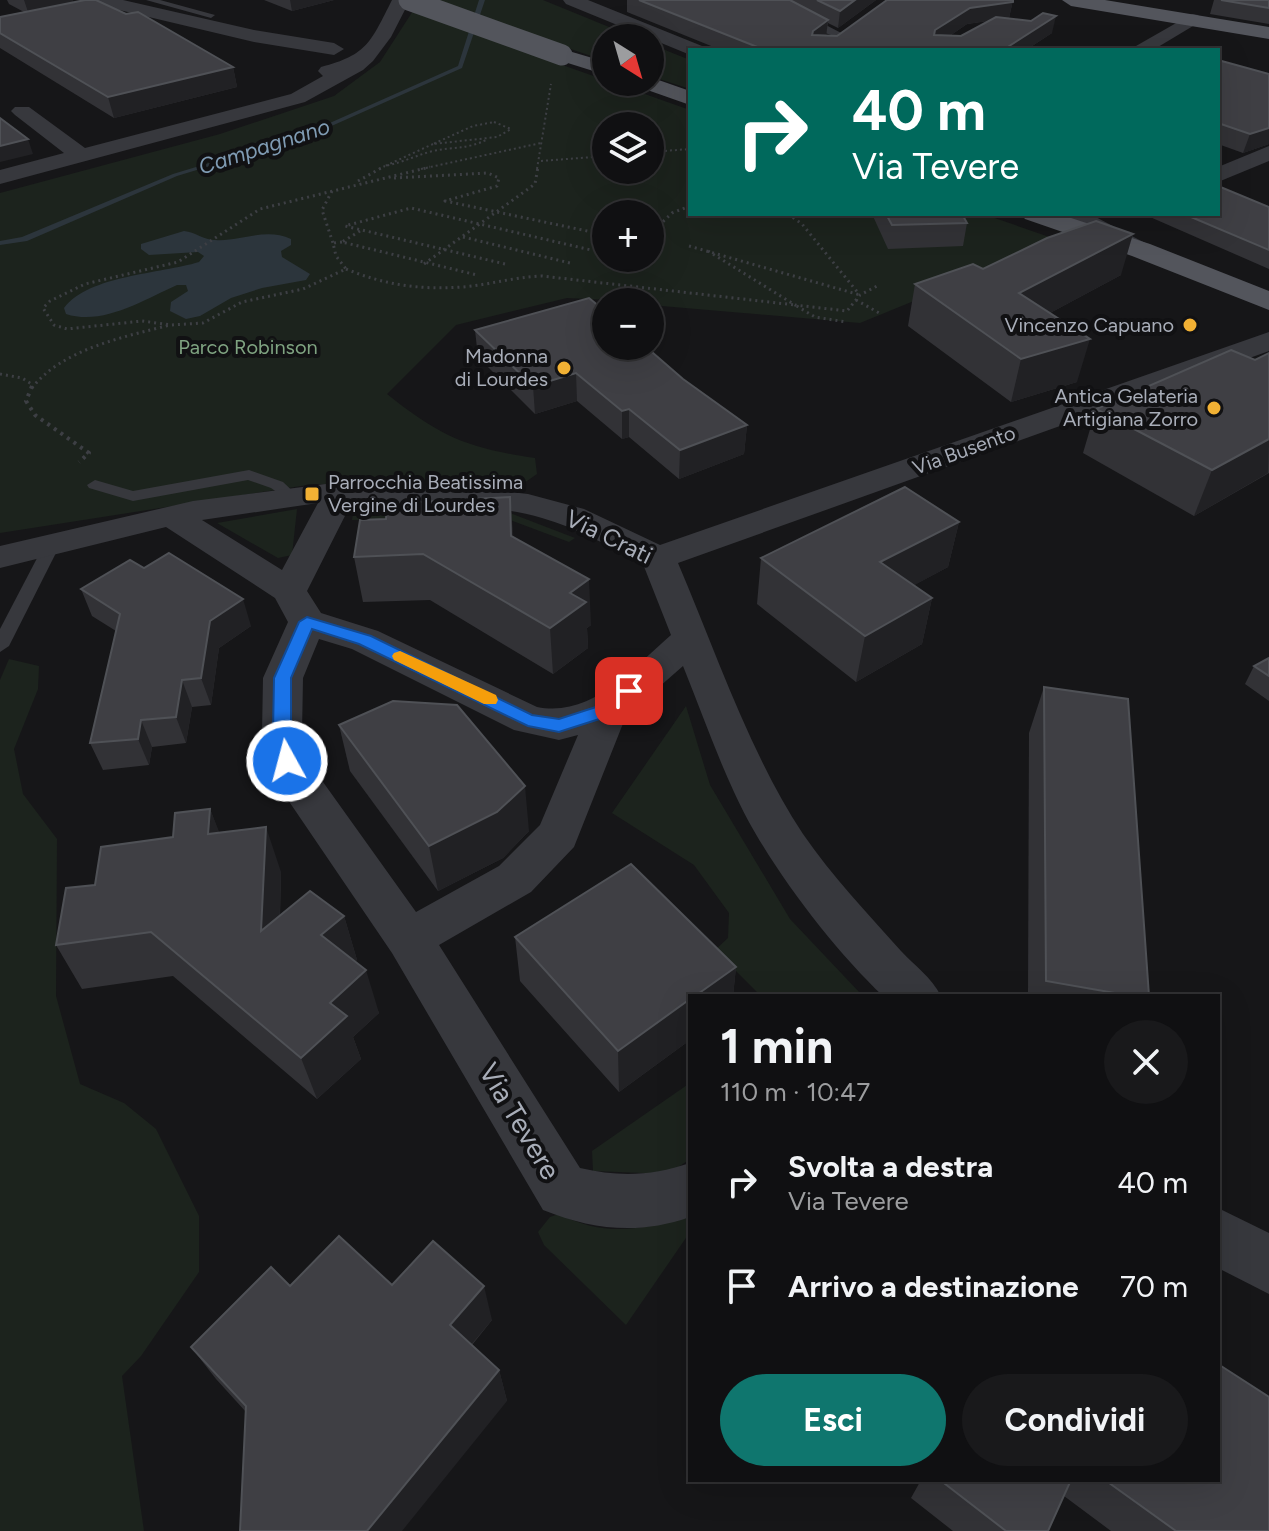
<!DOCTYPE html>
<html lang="it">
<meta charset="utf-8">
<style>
body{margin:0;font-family:Figtree,sans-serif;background:#19191b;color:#f1f3f6;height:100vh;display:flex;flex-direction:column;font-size:30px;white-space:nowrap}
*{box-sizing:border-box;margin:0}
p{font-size:26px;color:#9c9d9f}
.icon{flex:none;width:44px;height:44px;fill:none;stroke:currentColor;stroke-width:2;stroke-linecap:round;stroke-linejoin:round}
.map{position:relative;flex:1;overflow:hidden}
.drawer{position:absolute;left:688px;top:994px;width:532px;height:488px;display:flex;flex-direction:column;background:#101012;border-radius:0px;box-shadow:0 8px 32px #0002,0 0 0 2px #303032}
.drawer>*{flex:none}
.top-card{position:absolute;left:688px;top:48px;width:532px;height:168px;border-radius:0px;box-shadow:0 8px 32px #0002,0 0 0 2px #303032;background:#00695c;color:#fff;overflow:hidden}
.needle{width:52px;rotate:143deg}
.tools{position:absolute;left:592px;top:24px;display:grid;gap:16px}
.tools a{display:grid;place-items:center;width:72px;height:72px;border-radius:50%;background:#101012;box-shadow:0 8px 32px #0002,0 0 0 2px #303032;font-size:40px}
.pin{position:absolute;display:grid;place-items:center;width:68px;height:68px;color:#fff;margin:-34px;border-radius:16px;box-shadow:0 4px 12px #0006}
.me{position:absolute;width:88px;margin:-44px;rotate:353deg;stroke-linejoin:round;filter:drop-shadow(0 0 6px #0008)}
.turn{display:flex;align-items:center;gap:28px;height:168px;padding:0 32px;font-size:36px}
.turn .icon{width:104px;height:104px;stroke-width:2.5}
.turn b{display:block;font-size:56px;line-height:68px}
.round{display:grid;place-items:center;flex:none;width:84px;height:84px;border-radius:42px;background:#19191b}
.overview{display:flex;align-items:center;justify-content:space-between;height:136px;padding:0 32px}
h1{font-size:48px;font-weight:700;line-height:60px}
.action{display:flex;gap:16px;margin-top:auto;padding:16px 32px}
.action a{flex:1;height:92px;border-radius:48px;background:#0f766e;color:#fff;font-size:32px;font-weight:700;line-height:92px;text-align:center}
.action a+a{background:#19191b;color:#f1f3f6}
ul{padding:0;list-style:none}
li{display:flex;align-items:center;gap:24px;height:104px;padding:0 32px}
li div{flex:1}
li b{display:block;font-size:30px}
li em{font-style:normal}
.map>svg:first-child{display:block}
.green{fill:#1c231d;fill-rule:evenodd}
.water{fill:#2c353c}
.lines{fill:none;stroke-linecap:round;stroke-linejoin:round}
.stream{fill:#2c353c;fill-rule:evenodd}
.path-far2{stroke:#3d3f44;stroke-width:2;stroke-dasharray:2 3;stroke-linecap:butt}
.path-far1{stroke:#3d3f44;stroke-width:3;stroke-dasharray:2 4;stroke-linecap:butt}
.path{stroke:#3d3f44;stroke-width:4;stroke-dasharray:3 5;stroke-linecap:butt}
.service{fill:#37383d;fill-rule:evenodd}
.minor{fill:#37383d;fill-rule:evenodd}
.primary{fill:#53555c;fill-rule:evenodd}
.primary-bridge{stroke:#53555c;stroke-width:21}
.wall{fill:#323236;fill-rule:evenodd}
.shaded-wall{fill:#212124}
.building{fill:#3f3f44;stroke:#4f5156;stroke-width:2}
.route{fill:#1a73e8;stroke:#114b97;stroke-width:2}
.slow{fill:#f59e0b}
.poi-dot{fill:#f2b134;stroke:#111113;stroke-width:3}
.labels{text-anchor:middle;stroke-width:8;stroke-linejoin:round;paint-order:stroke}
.far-poi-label{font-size:20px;fill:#a8adb8;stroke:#111113;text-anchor:end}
.far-park-label{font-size:20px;fill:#7fa381;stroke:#111113}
.far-street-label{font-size:20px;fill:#a8adb8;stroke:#111113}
.far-water-label{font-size:22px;font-style:italic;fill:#7f9bb3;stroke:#111113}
.street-label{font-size:24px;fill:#a8adb8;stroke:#111113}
.near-street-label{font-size:28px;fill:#a8adb8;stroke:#111113}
</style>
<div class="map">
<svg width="1269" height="1531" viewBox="0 0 1269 1531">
<rect width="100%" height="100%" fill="#161618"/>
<!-- green -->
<g class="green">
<path d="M420 0H543L636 38H606V61L535 37 534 55 690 110V214H983L1061 241 860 323 650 305V302L567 298 456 325 387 394C441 437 467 448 535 458L537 474 514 490 314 484 0 533V193L220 134 334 96 380 62ZM606 126H650V170H606ZM606 214H650V258H606Z"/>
<polygon points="650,44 690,60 690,89 650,76"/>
<polygon points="423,504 502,510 575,538 569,542 502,517 352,520 354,506"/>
<polygon points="297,509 292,555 278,558 217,523"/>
<polygon points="9,659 39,666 38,689 14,749 23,794 57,839 56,996 80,1084 124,1103 156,1129 199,1216 199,1272 141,1356 122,1376 144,1531 0,1531 0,680"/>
<polygon points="686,706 710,785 790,919 860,993 858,996 761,996 715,950 728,938 729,913 694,865 612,813"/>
<polygon points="690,1083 690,1159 668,1174 593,1171 592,1151"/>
<path d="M559 1214C606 1238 641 1229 690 1217V1232L626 1325 544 1245 538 1232 550 1217Z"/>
</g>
<!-- water -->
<path class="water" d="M184 231C195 232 204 240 215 240 241 242 265 227 291 239V245L281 251 282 257 310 274 306 280 262 288 231 298 200 316 186 319 170 311 171 302 188 291 186 285H177C143 300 103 326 66 314L64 308C89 275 160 274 199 262L204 256 198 252 149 255 141 249V244Z"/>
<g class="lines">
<!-- stream -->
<polygon class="stream" points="479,0 485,0 462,68 309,136 177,176 27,241 0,245 0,241 22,237 173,174 305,134 458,66"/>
<!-- path-far2 -->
<g class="path-far2">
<polygon points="494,122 511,129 497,137 433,144 473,126"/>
<path d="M433 144 385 166C404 162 417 155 433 151 456 146 466 150 488 139"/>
<polyline points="650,152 690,149"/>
<polyline points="541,161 606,156"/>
<polyline points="379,169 385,166"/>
<polyline points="421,169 541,143"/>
<polyline points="537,169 551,84"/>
</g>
<!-- path-far1 -->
<g class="path-far1">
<polyline points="394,178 488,173 499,178 497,186 445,201 606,235"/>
<polyline points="358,181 383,167"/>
<polyline points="332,191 322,210 333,243"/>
<polyline points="788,214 802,224 859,294"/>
<polyline points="360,231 342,242 477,275"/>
<polyline points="650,234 672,213 690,206"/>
<polyline points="651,234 667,234"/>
<polyline points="463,237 570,263"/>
<polyline points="342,242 333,243 336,256 346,269 303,289 242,302 203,323 171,325 142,321 67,329 54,325 43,308 50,301 85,284 178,262 260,209 430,167"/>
<polyline points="689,246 860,295"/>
<polyline points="708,251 795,305 847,311 860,295 879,285"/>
<polyline points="424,264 535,184 538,167"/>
<polyline points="505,264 345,226 411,208 591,250"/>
<path d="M346 269C385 285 420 290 462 287 489 285 513 277 542 276L795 305 815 317 846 322"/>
<polyline points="856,300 881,314"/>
<polyline points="0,374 22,378 33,385"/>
<path d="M32 388C62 349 124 337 170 325"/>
</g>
<!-- path -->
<polyline class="path" points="32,386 26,401 35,415 89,453 79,462"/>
<!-- service -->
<g class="service">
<polygon points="146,0 160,0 215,15 211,18"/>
<polygon points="748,0 761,0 795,9 847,36 843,39 819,31 789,13"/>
<polygon points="249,470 283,482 299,497 291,502 271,488 248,480 133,501 89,488 87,485 95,480 133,491"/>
<polygon points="54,536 62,541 9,646 0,652 0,629 46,541"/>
</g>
<!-- minor -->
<g class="minor">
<polygon points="91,0 123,0 254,30 334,43 344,49 334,55 254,42 94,4"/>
<path d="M392 0H410L391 37 373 61 363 70 305 102 0 184V170L64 153 15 115 11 111 15 107H29L85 148 291 94 323 76 318 71 321 67C368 55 371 41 392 0Z"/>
<polygon points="563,0 588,0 702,46 705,50 690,50 688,54 566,4"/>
<polygon points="1192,14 1198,15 1201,19 1198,23 1153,50 1129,50"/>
<polygon points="1269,146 1269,161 1218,182 1218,167"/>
<polygon points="1059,214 1090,214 1147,244 1151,249 1147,254 1129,254 1062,219"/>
<path d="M1269 332V351L678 563C715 650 751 756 803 834 832 876 867 913 901 951 915 966 931 977 941 996H883C830 946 764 859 734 792 715 751 700 708 683 666L626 716 574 847 531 892 439 945 580 1168C619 1177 652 1176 690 1163V1217C639 1235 593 1230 543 1210L392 953 286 797 266 761 262 733 263 678 288 622 275 598 166 527 0 568V546L193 501 341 482 477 488 528 494 584 509 660 545ZM352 502C407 502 491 503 542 518 578 528 610 547 643 564L671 635C633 668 592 718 537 707L378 631 321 613 307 591ZM318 503 282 570 202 520ZM319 639 352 649 514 730 559 740 578 735 540 825 499 866 416 912 308 761 302 733 303 678Z"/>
<polygon points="1218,1208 1269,1233 1269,1294 1218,1268"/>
</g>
<!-- primary -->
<g class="primary">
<polygon points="1062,0 1105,0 1269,27 1269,39 1071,6"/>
<polygon points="562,49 606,62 606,75 555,59 552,55 555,51"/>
<polygon points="650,77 690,91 690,105 636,86 632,82 650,82"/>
<polygon points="1021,214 1059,214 1150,244 1269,291 1269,310 1132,256 1025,219"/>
</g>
<!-- primary-bridge -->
<polyline class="primary-bridge" points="409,0 562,55"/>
</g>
<!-- wall -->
<g class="wall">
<polygon points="7,0 73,0 73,2 233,67 237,87 114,118 0,48 0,17 24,12 9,4"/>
<polygon points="264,0 334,0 292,11"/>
<path d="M627 0H876L838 28 828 23 826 35 837 36 1013 0 1009 18H1007L1052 33 1026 50H721L627 12ZM988 21 961 36 951 35 967 24Z"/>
<polygon points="1214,0 1269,0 1269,24 1210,14"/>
<polygon points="1218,60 1269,74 1269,144 1243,153 1218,144"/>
<polygon points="1269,207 1269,269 1150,217 1151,214 1218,214"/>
<polygon points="872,214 962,214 967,223 963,246 888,249"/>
<polygon points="983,269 1121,275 1050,313 1077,382 1011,402 908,326 915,284"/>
<polygon points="475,330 683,379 747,425 744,454 679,479 629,437 622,439 577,401 535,414 478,357"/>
<polygon points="1269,353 1269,473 1194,516 1083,453 1096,409 1255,360"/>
<polygon points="510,497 513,538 591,625 587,628 588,648 553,674 430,600 363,602 354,557 386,519"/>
<polygon points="959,522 948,567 914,585 932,598 922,644 856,682 757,604 761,558"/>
<polygon points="81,589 251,626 219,648 211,705 192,707 186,743 152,747 149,765 103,770 90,743 116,631 92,616"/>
<polygon points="1269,658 1269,701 1245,684 1254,666"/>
<polygon points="1044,687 1149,996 1028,996 1029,733"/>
<polygon points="339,725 529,831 503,858 438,891 350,771"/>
<polygon points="210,809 219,833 281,872 280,916 344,916 357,960 355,961 379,1013 353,1037 361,1059 317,1099 173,976 82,989 56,945 95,885 173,837"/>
<polygon points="515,937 736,967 733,996 690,996 690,1040 619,1092 520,981"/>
<polygon points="392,1285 492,1320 472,1345 499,1370 507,1401 246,1412 216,1379 191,1347 290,1286"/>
<polygon points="921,1480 1218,1480 1269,1531 1111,1531 1064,1496 1048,1531 953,1531 911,1498"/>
</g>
<!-- shaded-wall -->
<g class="shaded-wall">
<polygon points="24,0 73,0 74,5 29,15"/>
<polygon points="290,0 334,0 292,11"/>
<polygon points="855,0 876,0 838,28 840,11"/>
<polygon points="1013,0 1009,18 967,24 932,48 935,30 970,8"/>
<polygon points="1056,16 1052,33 1026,50 1003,50"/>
<polygon points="828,20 826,37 811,48 813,31"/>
<polygon points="233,67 237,87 114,118 108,97"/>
<polygon points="1269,128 1269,144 1243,153 1250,134"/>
<polygon points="28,139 33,154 0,162 0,146"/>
<polygon points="1133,234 1121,275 1009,335 1019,293"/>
<polygon points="1090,339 1077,382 1011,402 1021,359"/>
<polygon points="576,373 577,401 535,414 533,386"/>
<polygon points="629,409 629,437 622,439 622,411"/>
<polygon points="747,425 744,454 679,479 680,450"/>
<polygon points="1269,439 1268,473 1194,516 1212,470"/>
<polygon points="510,497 514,543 511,536"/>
<polygon points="959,522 948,567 872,608 880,562"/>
<polygon points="589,579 591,625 587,628 588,648 553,674 550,628 570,593"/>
<polygon points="932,598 922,644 856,682 865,636"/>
<polygon points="243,599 251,626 219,648 211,705 201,678 210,621"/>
<polygon points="182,680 192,707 186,743 176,717"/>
<polygon points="141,720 152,747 149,765 138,739"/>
<polygon points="525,786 529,831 503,858 438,891 429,846"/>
<polygon points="210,809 228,854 208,834"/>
<polygon points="266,827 281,872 278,975 261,931"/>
<polygon points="344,916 357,960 335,979 321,935"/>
<polygon points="736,967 733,996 695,996"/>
<polygon points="366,970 379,1013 353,1037 361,1059 317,1099 301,1058 330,1003"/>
<polygon points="690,999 690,1040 619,1092 618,1051"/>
<polygon points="484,1286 492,1320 460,1358 450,1325"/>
<polygon points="499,1370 507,1401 402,1531 367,1531"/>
</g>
<!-- building -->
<g class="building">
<polygon points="85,0 96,0 126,14 138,12 233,67 108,97 0,33 0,17"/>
<polygon points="639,0 790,0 828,20 813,31 812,35 837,36 887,0 1013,0 1013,2 970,8 935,30 934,35 961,36 996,17 1031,21 1043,13 1056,16 1003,50 765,50"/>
<polygon points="817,0 855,0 840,11"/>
<polygon points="1221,0 1269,0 1269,8"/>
<polygon points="1218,60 1269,74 1269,128 1250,134 1218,123"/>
<polygon points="0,118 28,139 0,146"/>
<polygon points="1218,186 1269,207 1269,250 1184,214 1218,214"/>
<polygon points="886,214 962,214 967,223 892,225"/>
<polygon points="1096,221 1133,234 1019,293 1090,339 1021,359 915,284 973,264 983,269 1047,238"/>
<polygon points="589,298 606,312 606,346 645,346 683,379 747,425 680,450 629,409 622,411 576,373 533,386 475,330"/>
<polygon points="1231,350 1255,360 1269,353 1269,439 1212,470 1096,409"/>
<polygon points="905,487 959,522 880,562 932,598 865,636 761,558"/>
<polygon points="510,497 511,536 589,579 570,593 586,602 550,628 423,554 354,557 360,520 386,519 387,504"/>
<polygon points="169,553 243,599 210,621 201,678 182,680 176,717 141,720 138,739 90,743 120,614 81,589 130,560 144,568"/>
<polygon points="1269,658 1269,676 1254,666"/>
<polygon points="1044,687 1128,699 1149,996 1132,996 1046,981"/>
<polygon points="393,701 457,705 525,786 497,812 429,846 339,725"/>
<polygon points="210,809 208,834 266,827 261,931 310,891 344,916 321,935 366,970 330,1003 347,1016 301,1058 151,932 56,945 66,888 95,885 101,847 173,837 175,813"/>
<polygon points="631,864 736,967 695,996 690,996 690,999 618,1051 515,937"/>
<polygon points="339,1236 392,1285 433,1241 484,1286 450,1325 499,1370 367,1531 240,1531 246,1406 191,1347 271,1267 290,1286"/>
<polygon points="1218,1364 1269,1397 1269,1531 1176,1531 1105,1480 1218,1480"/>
<polygon points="940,1480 1071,1480 1048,1531 1006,1531"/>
</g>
<!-- route -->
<polygon class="route" points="307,617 371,636 532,715 559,719 602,705 623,687 635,687 638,691 615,714 565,730 559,732 528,726 359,644 312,629 291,678 291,733 296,761 287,767 278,761 273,733 274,678 299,622"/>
<!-- slow -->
<polygon class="slow" points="400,651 496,695 498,700 496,704 484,704 394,660 392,656 394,653"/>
<!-- markers -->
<g class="poi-dot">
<circle cx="1190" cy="325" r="8"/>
<circle cx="564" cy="368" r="8"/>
<circle cx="1214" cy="408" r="8"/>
<rect x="304" y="486" width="16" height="16" rx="4"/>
</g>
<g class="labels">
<!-- far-poi labels -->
<g class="far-poi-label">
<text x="1174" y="332">Vincenzo Capuano</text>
<text x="548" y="363">Madonna<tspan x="548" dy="23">di Lourdes</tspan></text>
<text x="1198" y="403">Antica Gelateria<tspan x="1198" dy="23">Artigiana Zorro</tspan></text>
<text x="328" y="489" text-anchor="start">Parrocchia Beatissima<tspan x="328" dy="23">Vergine di Lourdes</tspan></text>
</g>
<!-- far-park labels -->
<g class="far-park-label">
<text x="248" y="354">Parco Robinson</text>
</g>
<!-- far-street labels -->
<g class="far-street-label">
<text transform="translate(964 450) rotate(-20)" y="7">Via Busento</text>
</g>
<!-- far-water labels -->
<g class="far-water-label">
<text transform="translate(264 146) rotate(-18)" y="8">Campagnano</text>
</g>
<!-- street labels -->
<g class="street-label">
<text transform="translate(609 537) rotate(26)" y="8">Via Crati</text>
</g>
<!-- near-street labels -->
<g class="near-street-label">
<text transform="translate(520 1121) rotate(59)" y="10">Via Tevere</text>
</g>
</g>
</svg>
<div class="tools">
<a><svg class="needle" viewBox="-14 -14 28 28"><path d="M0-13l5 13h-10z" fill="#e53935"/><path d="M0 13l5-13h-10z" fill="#9c9d9f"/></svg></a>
<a><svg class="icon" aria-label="layers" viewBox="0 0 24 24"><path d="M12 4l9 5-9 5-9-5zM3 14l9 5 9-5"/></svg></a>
<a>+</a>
<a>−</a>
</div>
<div class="pin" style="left:629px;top:691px;background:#d93025"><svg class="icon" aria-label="arrive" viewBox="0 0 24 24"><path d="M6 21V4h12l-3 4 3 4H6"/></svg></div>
<svg class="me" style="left:287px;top:761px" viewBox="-20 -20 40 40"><circle r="17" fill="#1a73e8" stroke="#fff" stroke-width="3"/><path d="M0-11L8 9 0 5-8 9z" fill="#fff"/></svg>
<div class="top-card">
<div class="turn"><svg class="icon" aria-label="right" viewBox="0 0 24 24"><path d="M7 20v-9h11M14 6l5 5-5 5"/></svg><div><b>40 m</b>Via Tevere</div></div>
</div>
<section class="drawer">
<div class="overview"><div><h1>1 min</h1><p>110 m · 10:47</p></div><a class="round"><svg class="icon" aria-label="close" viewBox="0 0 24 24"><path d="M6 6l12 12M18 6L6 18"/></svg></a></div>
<ul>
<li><svg class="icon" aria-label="right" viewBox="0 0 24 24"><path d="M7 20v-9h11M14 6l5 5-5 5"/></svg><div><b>Svolta a destra</b><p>Via Tevere</p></div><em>40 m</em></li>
<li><svg class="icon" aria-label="arrive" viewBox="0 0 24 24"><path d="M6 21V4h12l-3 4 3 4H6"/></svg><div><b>Arrivo a destinazione</b></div><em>70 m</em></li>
</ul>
<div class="action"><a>Esci</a><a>Condividi</a></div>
</section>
</div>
